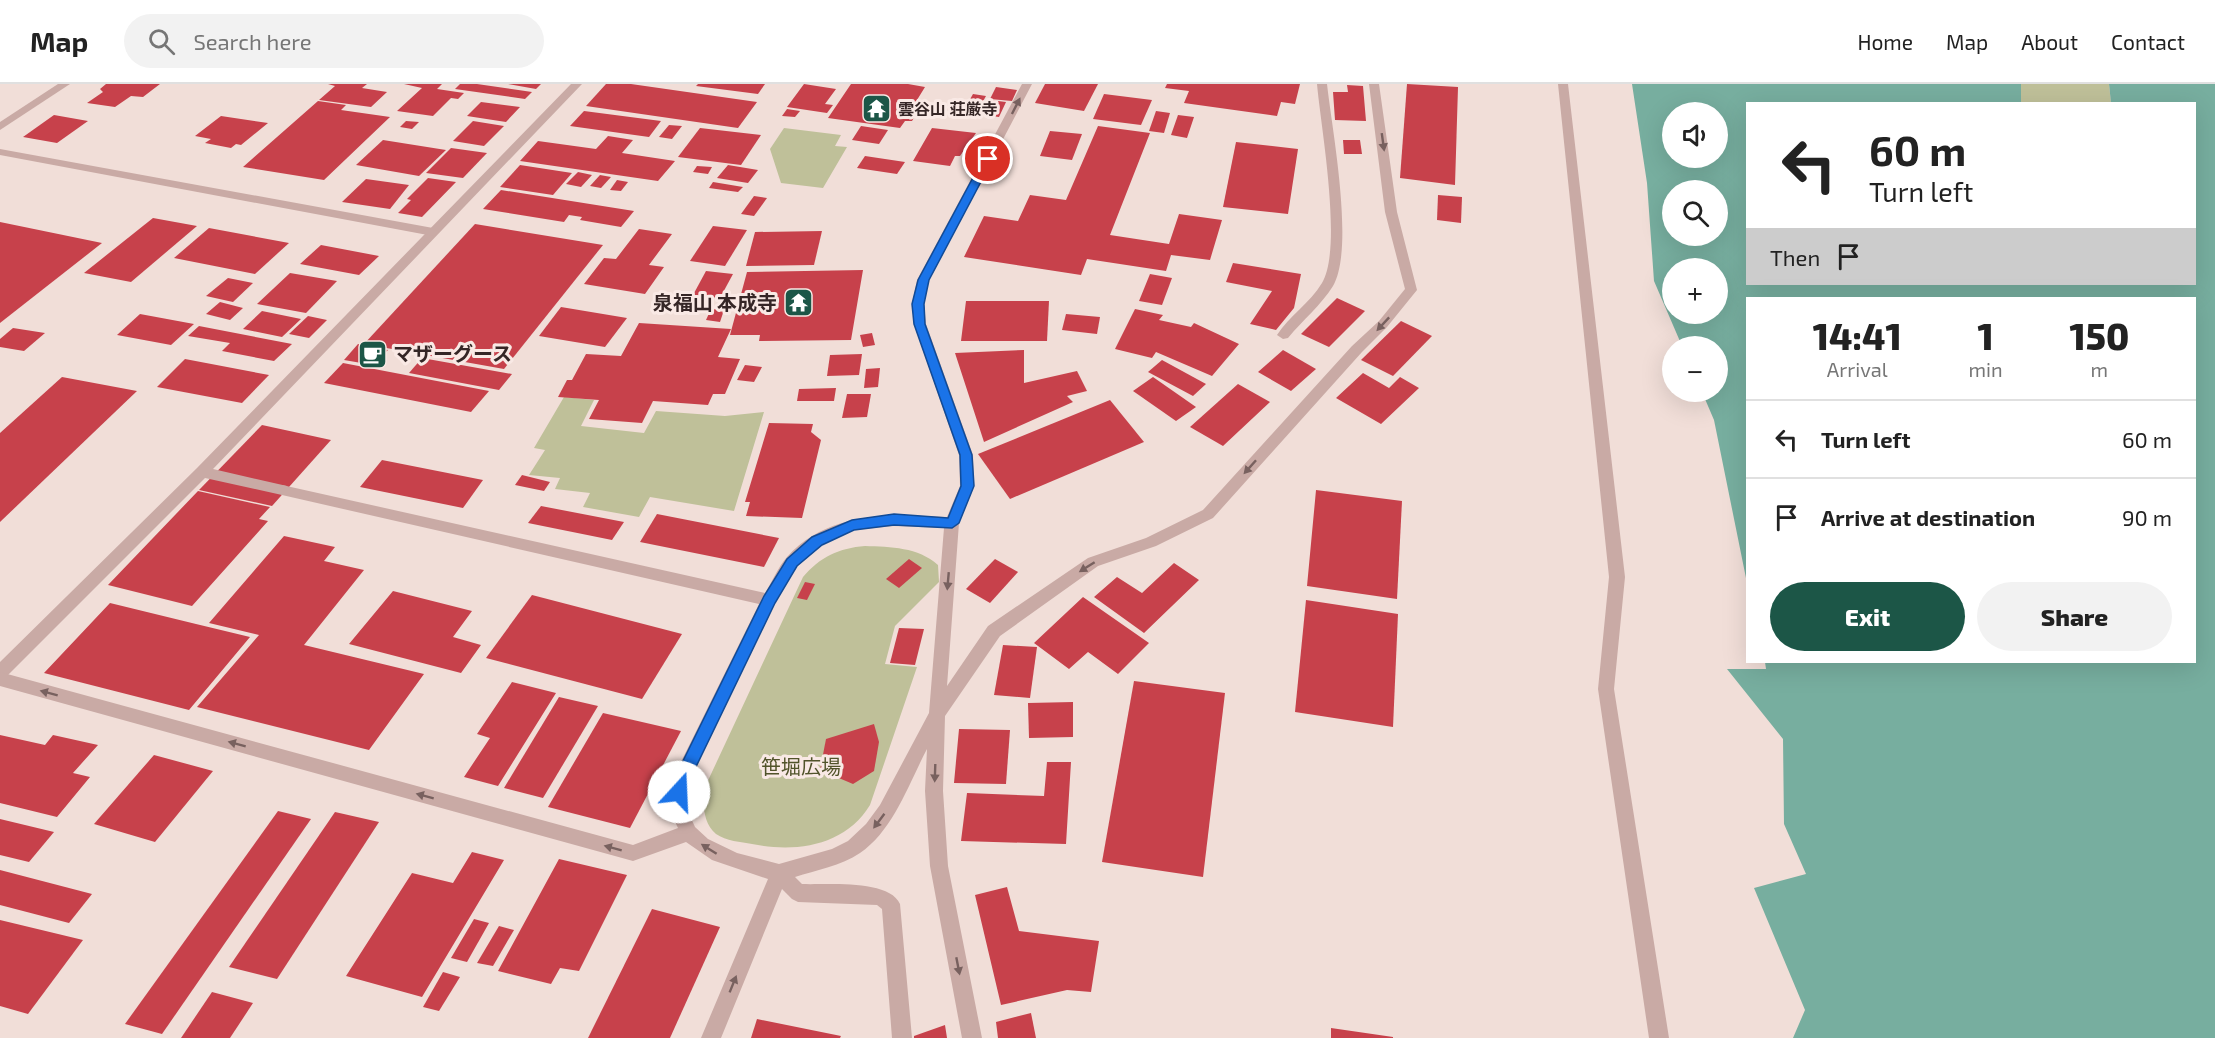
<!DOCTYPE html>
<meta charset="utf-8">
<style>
body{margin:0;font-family:"Exo 2","Noto Sans JP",sans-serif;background:#f2f2f2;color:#222;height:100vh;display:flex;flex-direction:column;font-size:22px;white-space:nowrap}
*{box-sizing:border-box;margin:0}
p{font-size:20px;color:#767676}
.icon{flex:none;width:33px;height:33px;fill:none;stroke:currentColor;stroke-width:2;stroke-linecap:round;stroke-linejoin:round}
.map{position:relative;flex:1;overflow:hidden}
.drawer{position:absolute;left:1746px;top:213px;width:450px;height:366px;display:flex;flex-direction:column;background:#fff;border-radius:0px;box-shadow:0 6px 24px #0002}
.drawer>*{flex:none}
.banner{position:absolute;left:1746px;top:18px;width:450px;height:183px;border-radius:0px;box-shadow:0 6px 24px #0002;background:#fff;color:#222;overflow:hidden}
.fabs{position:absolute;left:1662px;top:18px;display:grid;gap:12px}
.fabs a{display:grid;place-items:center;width:66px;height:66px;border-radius:50%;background:#fff;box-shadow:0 6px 24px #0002;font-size:30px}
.pin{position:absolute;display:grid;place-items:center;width:51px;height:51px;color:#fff;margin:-26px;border:3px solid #fff;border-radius:50%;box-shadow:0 2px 6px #0007}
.me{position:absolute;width:66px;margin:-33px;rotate:20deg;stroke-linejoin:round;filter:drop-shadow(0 0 4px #0008)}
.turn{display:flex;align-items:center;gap:21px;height:126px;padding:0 24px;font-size:27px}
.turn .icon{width:78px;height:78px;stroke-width:2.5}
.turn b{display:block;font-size:42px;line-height:51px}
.then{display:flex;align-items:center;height:57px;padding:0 24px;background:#0003;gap:12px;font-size:22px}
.eta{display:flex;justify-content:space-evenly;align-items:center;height:102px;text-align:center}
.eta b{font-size:36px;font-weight:800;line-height:42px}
.primary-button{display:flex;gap:12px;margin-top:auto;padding:12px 24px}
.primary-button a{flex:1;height:69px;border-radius:36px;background:#1c5647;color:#fff;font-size:24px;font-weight:800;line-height:69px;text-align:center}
.primary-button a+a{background:#f2f2f2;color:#222}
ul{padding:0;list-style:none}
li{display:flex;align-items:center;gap:18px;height:78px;padding:0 24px;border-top:2px solid #e0e0e0}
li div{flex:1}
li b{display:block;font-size:22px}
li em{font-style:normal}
header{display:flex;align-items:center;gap:36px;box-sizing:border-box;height:84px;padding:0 30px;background:#fff;border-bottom:2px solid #e0e0e0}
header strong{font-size:28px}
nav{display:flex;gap:33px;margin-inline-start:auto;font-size:21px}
.search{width:420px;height:54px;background:#f2f2f2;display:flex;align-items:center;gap:15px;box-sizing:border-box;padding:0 21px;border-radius:33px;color:#767676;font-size:22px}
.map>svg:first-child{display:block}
.green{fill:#bfc099}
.water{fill:#77ae9f;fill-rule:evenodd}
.building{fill:#c7414b}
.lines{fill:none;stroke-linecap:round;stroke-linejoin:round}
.service{fill:#c9aaa5;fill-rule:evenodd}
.pedestrian{fill:#c9aaa5;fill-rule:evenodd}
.minor{fill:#c9aaa5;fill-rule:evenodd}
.oneway{fill:#78615f}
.route{fill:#1a73e8;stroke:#114b97;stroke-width:1.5}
.labels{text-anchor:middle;stroke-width:6;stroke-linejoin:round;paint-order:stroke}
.far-poi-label{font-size:16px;font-weight:bold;fill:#352626;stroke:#f9e9e5;text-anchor:start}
.poi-label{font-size:20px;font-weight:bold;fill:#352626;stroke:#f9e9e5;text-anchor:end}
.park-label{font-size:20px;fill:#51532a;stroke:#f9e9e5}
</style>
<header>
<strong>Map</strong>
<div class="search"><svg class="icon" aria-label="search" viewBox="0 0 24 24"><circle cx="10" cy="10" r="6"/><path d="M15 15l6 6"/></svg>Search here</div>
<nav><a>Home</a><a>Map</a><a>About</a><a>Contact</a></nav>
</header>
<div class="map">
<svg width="2215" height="954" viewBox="0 0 2215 954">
<rect width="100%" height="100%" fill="#f1ded8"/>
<!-- green -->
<g class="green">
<polygon points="2021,0 2109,0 2111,19 2021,20"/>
<polygon points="784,44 841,51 835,62 847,63 823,104 781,99 770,65"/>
<polygon points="564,313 594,316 581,342 644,349 656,327 725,332 764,328 734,427 650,413 639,433 583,423 590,409 555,405 560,394 529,391 545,366 534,364"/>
<path d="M865 462C891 463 918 463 938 481L939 498 895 542 885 580 917 583 870 721C845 762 796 769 752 760 741 758 726 757 716 750 702 738 703 719 705 703L803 493C820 473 839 464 865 462Z"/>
</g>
<!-- water -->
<path class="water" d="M1632 0H2021V19L1748 20V200H2194V20L2111 19 2109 0H2215V954H1793L1805 926 1754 804 1806 790 1784 740 1783 655 1727 585H1766L1765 578H2194V214H1748L1747 499 1714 336 1702 308H1718V262H1682L1654 197 1647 99ZM1672 28H1718V74H1672ZM1672 106H1718V152H1672ZM1672 184H1718V230H1672Z"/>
<!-- building -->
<g class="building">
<polygon points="106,0 160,0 143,13 131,12 115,23 87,19 103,8 100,5"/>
<polygon points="328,0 367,0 362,4 387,8 371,23 319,16 335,2"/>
<polygon points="404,0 442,0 437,5 464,9 458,15 451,14 433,32 397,27 422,4"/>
<polygon points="460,0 477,0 532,8 525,15 455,5"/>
<polygon points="508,0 541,0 536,5"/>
<polygon points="606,0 631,0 757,18 738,44 586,22"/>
<polygon points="698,0 765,0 758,10 696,2"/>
<polygon points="804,0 836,5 825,20 833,21 827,29 787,23"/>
<polygon points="851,0 908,0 925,3 917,16 924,17 912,37 905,37 900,44 828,34"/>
<polygon points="1045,0 1098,0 1084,27 1035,19"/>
<polygon points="1167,0 1300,0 1295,20 1281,18 1277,32 1184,19 1189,7 1165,4"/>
<polygon points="1407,0 1458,3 1455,101 1400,94"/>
<polygon points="1347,1 1363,2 1366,37 1335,36 1333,8 1348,8"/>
<polygon points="996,3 1017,6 1012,17 990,15"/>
<polygon points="973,10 986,12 978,26 965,24"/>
<polygon points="1104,10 1152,16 1141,41 1093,35"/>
<polygon points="990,16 1006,18 999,33 983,31"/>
<polygon points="318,17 346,21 341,26 390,33 324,96 243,83"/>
<polygon points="481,18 520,23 506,38 467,32"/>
<polygon points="787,25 800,27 795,33 782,32"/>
<polygon points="584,27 661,37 649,53 570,42"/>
<polygon points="1156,27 1170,29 1164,49 1149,47"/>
<polygon points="54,31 88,37 57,59 23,53"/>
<polygon points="1178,31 1194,33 1187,54 1171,51"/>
<polygon points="221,32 268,39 241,61 236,60 231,64 205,59 211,55 195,52"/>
<polygon points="406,37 419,38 412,45 400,43"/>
<polygon points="473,37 504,42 484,62 453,57"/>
<polygon points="669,41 682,42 672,55 659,53"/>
<polygon points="861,42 888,46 879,60 852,56"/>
<polygon points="1098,42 1150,49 1110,151 1169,160 1179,130 1222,136 1210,176 1171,171 1166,187 1087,175 1081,191 964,173 984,132 1018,137 1030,111 1066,116"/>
<polygon points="700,44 761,51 741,81 678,73"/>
<polygon points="932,44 976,49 960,72 955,72 950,82 913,77"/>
<polygon points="1050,47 1082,50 1072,76 1040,72"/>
<polygon points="608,52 633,56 622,69 675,77 658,97 520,77 538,57 596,65"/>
<polygon points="383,56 446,66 419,92 356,81"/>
<polygon points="1343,56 1360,56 1362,70 1344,70"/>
<polygon points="1236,58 1298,65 1288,130 1223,123"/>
<polygon points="451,64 487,69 463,94 426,89"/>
<polygon points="865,72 905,78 897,90 857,84"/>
<polygon points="520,81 572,89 553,111 500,103"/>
<polygon points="728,81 758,86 748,99 717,94"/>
<polygon points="697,82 712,83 708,90 693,88"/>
<polygon points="578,88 592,91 581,103 566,100"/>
<polygon points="600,91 611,93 601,104 590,102"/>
<polygon points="428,94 456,98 422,133 398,129 411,116 407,115"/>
<polygon points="366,95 409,101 390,125 342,118"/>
<polygon points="617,96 628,98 621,107 610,106"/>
<polygon points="713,98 743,103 738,108 709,104"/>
<polygon points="501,106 634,127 621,143 580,136 582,133 569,131 564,138 483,125"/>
<polygon points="1438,111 1462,113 1461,139 1437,136"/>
<polygon points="754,112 767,114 754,132 741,130"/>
<polygon points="153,134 197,142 131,198 84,189"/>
<polygon points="0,138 102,159 0,239"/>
<polygon points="475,140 603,161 504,285 364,260"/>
<polygon points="713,142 747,146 725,182 690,177"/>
<polygon points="209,144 289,159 255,190 174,174"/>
<polygon points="639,145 672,150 649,181 664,183 645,210 584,200 604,174 616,175"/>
<polygon points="822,147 814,181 746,182 755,148"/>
<polygon points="321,161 379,172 359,191 300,180"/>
<polygon points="1233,179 1301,190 1294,224 1276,246 1250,240 1272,207 1226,198"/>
<polygon points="863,186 851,256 759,257 760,251 730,251 747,188"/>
<polygon points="706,187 733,190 720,214 693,211"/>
<polygon points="290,189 337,197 306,229 257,220"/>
<polygon points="1150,190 1172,194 1162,221 1139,217"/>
<polygon points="228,194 253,199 233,218 206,212"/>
<polygon points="1337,214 1365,227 1329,263 1301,250"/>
<polygon points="966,217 1049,217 1047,257 961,257"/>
<polygon points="220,218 243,224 230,236 206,230"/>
<polygon points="561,223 627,234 605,263 539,252"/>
<polygon points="711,225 724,226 720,238 706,236"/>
<polygon points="1135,225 1163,231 1159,236 1191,243 1194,239 1239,260 1212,292 1156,268 1152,274 1115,265"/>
<polygon points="262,227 301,235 282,253 243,245"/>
<polygon points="140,230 194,240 171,261 117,251"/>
<polygon points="1066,230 1100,233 1097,250 1062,246"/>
<polygon points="308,232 327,236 309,254 289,250"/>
<polygon points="1401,237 1432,252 1393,292 1361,276"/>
<polygon points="639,239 731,245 718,273 740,275 725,310 713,310 708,321 653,317 642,339 589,335 599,316 558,313 567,296 572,296 586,270 621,272"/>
<polygon points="199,242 292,260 274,277 222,267 230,259 188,252"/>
<polygon points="13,244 45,249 24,267 0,263 0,255"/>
<polygon points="872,249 875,261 863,263 860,251"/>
<polygon points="358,260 388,266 373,281 344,276"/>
<polygon points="1024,266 1024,299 1077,287 1087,307 1067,312 1073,318 984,358 955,269"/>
<polygon points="1283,266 1316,285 1291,307 1258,288"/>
<polygon points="862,270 859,291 827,292 830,271"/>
<polygon points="422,274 512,290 499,306 409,289"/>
<polygon points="185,275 269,291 242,319 157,303"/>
<polygon points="1162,276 1206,300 1193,312 1148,288"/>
<polygon points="343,279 489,307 471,328 324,299"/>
<polygon points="745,281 762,283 754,298 737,296"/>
<polygon points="880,284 878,303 864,304 866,285"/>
<polygon points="1363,289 1389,304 1400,293 1419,304 1381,340 1336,314"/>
<polygon points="62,293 137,307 0,438 0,349"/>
<polygon points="1153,293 1196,323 1176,337 1133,307"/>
<polygon points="1238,300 1270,318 1223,362 1190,343"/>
<polygon points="836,304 834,317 797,317 799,305"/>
<polygon points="847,310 871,310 867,333 842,334"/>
<polygon points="1110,316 1144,358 1010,415 978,370"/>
<polygon points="769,339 813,340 811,348 821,356 802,434 746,432 750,418 745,418"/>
<polygon points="262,341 331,356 272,422 199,406"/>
<polygon points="382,376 483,396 463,424 360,403"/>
<polygon points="522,391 550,398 544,407 515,401"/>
<polygon points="1316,406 1402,417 1397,515 1307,502"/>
<polygon points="198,407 270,423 259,435 268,437 192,522 108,501"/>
<polygon points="541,422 624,438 612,456 528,439"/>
<polygon points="657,430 779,454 764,483 640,458"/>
<polygon points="284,452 335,463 324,477 364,486 304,561 424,590 369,666 197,623 259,551 209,539"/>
<polygon points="909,475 922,484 899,504 886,495"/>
<polygon points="995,475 1018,488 990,519 966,505"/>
<polygon points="1174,479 1199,496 1144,549 1094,513 1117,493 1142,509"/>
<polygon points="805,498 815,500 807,516 797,514"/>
<polygon points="393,507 472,527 453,553 481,561 461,589 349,560"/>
<polygon points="532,511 682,550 642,615 486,574"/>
<polygon points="1083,513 1149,559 1118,590 1088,568 1069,585 1034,559"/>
<polygon points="1306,516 1398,530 1393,643 1295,628"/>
<polygon points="110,519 196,540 250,553 189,626 44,589"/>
<polygon points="899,544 924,545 915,581 890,579"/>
<polygon points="1003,561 1037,563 1030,614 994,611"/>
<polygon points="1134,597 1225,609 1203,793 1102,778"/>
<polygon points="512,598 556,609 498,702 464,693 490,654 477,650"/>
<polygon points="559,613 598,622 543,714 504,704"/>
<polygon points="1073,618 1073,653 1029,654 1028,619"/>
<polygon points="603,629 681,647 630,744 548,723"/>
<polygon points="874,640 879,658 874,687 853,700 820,686 826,655"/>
<polygon points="959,645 1010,646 1006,700 954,699"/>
<polygon points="0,651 45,661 53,651 98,661 73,689 90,693 57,733 0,719"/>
<polygon points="154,671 213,687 155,758 94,740"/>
<polygon points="1047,678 1071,678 1066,760 961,757 967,709 1044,712"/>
<polygon points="278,727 311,735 162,950 125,940"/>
<polygon points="335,728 379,738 277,895 229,883"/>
<polygon points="0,735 54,748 29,778 0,771"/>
<polygon points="472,768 504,776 422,913 346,892 412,789 453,799"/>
<polygon points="559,775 627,791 579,887 560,884 551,900 498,887"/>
<polygon points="0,786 92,810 69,839 0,821"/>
<polygon points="1007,803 1019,847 1099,857 1091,908 1067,906 1001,921 975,811"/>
<polygon points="652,825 720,843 670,954 588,954"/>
<polygon points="474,835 489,839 467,878 451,874"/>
<polygon points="0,836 83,856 28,930 0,922"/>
<polygon points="499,842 514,846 493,882 477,879"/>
<polygon points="443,888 460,893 439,927 423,923"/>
<polygon points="212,908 253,919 230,954 181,954"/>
<polygon points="1031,929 1036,954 998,954 996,938"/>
<polygon points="757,935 841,952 840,954 751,954"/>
<polygon points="945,941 947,954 914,954 914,952"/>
<polygon points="1331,944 1393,953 1393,954 1331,954"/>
</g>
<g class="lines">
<!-- service -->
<path class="service" d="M1317 0H1327C1332 46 1355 164 1333 202 1322 220 1302 237 1288 254L1283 255 1277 251C1289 232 1310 219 1322 199 1343 164 1321 44 1317 0Z"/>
<!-- pedestrian -->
<polygon class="pedestrian" points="571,0 582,0 213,385 287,402 289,406 287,410 282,411 205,394 6,593 0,595 0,578 197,384"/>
<!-- minor -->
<g class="minor">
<polygon points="58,0 70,0 0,46 0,38"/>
<path d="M1022 0H1032L929 196 924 220 926 240 973 371 974 402 959 439 947 602 988 542 1088 474 1146 454 1203 426 1352 262 1379 237 1405 205 1385 128 1369 0H1379L1397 128 1417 206 1387 243 1362 268 1213 434 1156 462 1098 482 1000 552 945 632 943 707 948 782 982 954H962L930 782 925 707 927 665C909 699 893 747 860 769 841 782 816 786 795 793L802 800C827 801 889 795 900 820L912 954H892L882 825 877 821 798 818 792 815 782 805 721 954H701L768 795 712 776 686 758 633 777 0 602V588L633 761 678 744C669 725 672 708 676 688L759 520 282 411 275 406 282 401 765 509C772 498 778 483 787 473 828 427 891 430 947 433L960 402 959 371 914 240 912 220 917 196ZM894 442 944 444 929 629 880 721 866 740 848 757 832 765 779 780 737 769 708 755 695 743 690 732 688 713 693 688 775 519 797 482 822 461 854 446Z"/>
<polygon points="1558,0 1568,0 1625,493 1614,605 1669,954 1649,954 1598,605 1609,493"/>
<polygon points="0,65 433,144 439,148 433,152 0,71"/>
</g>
</g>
<!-- one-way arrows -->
<defs><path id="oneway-solid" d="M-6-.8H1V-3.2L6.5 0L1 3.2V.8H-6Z" transform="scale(1.5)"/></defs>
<g class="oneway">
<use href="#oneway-solid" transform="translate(1016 22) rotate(-63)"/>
<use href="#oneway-solid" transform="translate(1383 58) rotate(82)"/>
<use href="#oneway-solid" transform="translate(1383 240) rotate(133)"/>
<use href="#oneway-solid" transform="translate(1250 383) rotate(132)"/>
<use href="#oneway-solid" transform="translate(1087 483) rotate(148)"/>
<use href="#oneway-solid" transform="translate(948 497) rotate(95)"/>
<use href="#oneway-solid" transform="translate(49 609) rotate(-165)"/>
<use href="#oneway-solid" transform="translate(237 660) rotate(-165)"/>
<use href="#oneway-solid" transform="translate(935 689) rotate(92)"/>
<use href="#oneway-solid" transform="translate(425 712) rotate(-165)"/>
<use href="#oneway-solid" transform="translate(879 737) rotate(127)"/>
<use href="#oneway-solid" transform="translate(613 764) rotate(-165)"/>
<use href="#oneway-solid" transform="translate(709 765) rotate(-148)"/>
<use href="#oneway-solid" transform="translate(958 882) rotate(79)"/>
<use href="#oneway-solid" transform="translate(733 900) rotate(-68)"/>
</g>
<!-- route -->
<polygon class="route" points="984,73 993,75 929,196 924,220 925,240 972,371 974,402 959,439 952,444 894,441 854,446 822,461 797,482 775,519 693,689 684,713 673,713 671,708 680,683 764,512 787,475 812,453 852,436 894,430 948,434 961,402 960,371 914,240 912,220 918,196"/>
<!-- icons -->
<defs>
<symbol id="temple-square" viewBox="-11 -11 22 22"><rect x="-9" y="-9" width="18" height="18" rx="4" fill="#1c5647" stroke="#f9e9e5"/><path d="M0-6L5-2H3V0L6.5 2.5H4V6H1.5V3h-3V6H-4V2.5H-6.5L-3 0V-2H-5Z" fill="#fff"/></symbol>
<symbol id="cafe-square" viewBox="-11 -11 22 22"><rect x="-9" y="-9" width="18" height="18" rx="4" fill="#1c5647" stroke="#f9e9e5"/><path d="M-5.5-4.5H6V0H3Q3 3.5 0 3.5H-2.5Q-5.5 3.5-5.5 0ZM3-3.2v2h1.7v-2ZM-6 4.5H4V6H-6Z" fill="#fff"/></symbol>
</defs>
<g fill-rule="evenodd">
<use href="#temple-square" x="860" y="8" width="33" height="33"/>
<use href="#temple-square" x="782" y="202" width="33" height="33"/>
<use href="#cafe-square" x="356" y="254" width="33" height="33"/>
</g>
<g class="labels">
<!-- far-poi labels -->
<g class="far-poi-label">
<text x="898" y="31">雲谷山 荘厳寺</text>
</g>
<!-- poi labels -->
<g class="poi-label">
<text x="777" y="226">泉福山 本成寺</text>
<text x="393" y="277" text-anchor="start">マザーグース</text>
</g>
<!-- park labels -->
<g class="park-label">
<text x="801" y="690">笹堀広場</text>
</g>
</g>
</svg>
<div class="fabs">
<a><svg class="icon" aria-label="sound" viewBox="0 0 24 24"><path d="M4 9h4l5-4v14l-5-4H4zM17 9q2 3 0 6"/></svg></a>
<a><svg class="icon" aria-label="search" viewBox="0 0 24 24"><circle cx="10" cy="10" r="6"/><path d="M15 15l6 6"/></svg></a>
<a>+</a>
<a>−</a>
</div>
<div class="pin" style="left:988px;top:75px;background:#d93025"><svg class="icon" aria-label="arrive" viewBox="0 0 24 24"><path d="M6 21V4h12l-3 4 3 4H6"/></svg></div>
<svg class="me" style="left:679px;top:708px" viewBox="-20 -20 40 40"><circle r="19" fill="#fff"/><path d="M0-13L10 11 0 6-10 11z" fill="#1a73e8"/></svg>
<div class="banner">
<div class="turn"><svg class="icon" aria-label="left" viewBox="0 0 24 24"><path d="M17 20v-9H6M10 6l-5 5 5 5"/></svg><div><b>60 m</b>Turn left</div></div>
<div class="then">Then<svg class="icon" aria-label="arrive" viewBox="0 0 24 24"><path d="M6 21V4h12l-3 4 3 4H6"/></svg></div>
</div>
<section class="drawer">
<div class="eta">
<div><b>14:41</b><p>Arrival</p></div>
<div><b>1</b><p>min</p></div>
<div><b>150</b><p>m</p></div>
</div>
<ul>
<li><svg class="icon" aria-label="left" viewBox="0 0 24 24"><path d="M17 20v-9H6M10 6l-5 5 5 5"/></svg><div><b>Turn left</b></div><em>60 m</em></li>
<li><svg class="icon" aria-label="arrive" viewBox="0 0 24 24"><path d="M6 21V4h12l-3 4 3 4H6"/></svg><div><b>Arrive at destination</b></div><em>90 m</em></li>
</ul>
<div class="primary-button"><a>Exit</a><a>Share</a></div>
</section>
</div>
